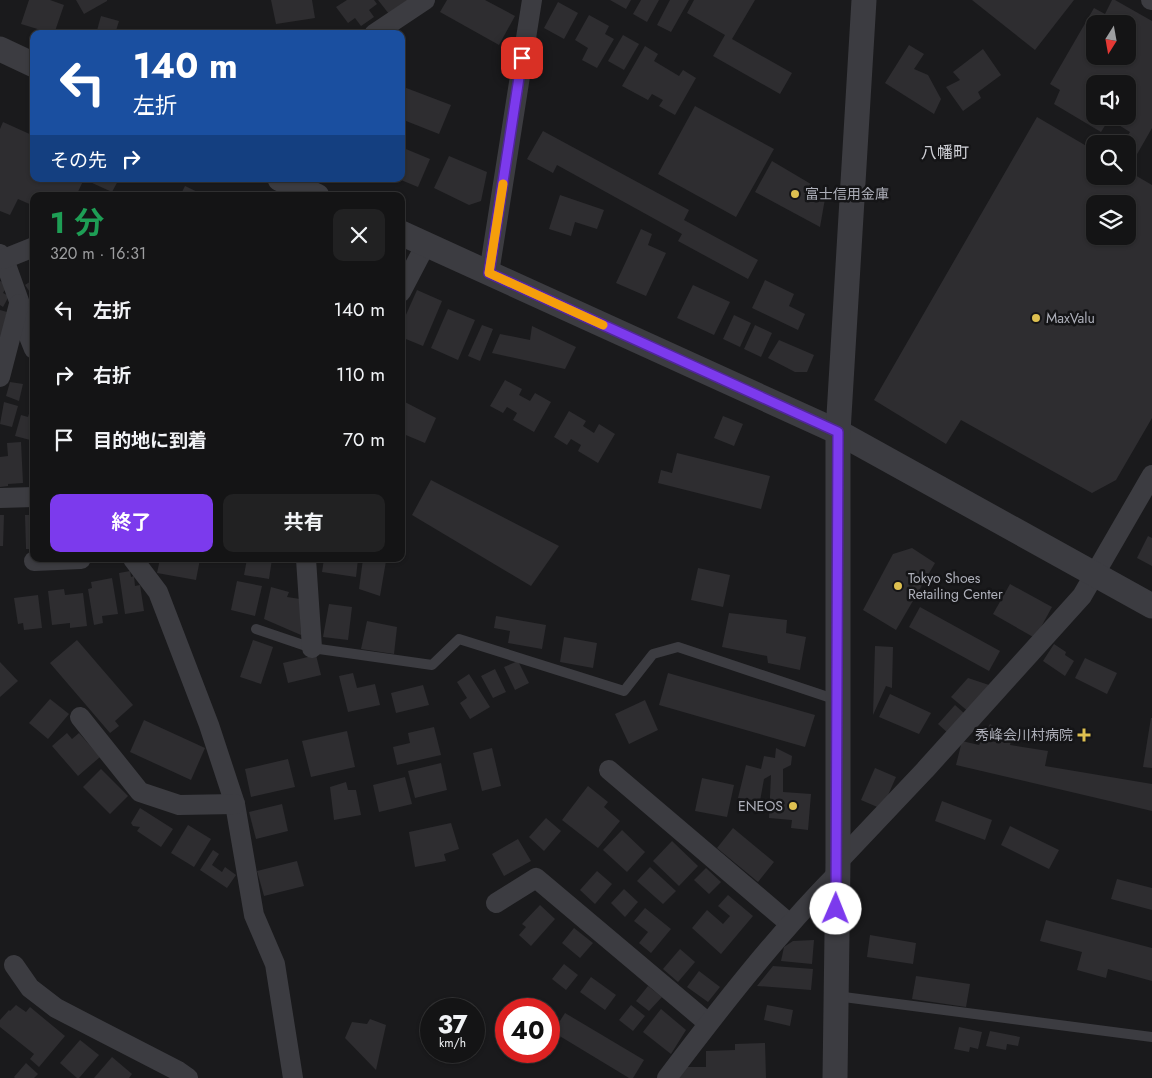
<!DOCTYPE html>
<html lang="ja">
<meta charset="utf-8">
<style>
body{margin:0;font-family:Jost,"Noto Sans JP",sans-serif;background:#212122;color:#f1f3f6;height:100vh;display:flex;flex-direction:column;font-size:19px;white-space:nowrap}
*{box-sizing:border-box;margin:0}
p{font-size:16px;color:#9d9ea0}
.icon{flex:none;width:28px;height:28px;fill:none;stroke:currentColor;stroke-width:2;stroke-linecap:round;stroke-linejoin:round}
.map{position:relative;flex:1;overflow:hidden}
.panel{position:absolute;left:30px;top:192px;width:375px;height:370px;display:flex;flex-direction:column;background:#141415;border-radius:10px;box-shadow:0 1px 4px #0004,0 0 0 1px #333334}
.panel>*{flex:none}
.hud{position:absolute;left:30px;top:30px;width:375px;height:152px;border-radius:10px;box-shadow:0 1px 4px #0004,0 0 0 1px #333334;background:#1a4fa0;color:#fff;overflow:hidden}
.needle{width:32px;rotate:191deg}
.controls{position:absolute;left:1086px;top:15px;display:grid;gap:10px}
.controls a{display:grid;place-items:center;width:50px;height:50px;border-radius:10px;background:#141415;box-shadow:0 1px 4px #0004,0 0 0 1px #333334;font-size:25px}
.speed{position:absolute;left:420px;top:998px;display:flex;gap:10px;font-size:25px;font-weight:700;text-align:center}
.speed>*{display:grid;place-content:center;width:65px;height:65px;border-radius:50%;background:#141415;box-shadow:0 1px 4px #0004,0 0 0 1px #333334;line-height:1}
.speed small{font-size:12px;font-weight:400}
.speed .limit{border:8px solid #d22;background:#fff;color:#111}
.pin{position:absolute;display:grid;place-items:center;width:42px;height:42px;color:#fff;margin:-21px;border-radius:10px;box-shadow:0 2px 8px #0006}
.me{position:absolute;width:55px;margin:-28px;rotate:1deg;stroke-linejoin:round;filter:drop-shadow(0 0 4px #0008)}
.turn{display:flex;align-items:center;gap:18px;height:105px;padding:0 20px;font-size:22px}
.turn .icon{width:65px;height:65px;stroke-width:2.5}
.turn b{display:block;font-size:35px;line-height:42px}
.then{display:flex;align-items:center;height:48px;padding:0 20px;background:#0003;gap:10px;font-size:19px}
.round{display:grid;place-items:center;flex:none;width:52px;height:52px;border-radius:10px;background:#212122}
.overview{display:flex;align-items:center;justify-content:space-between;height:85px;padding:0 20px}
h1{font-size:30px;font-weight:700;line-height:38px;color:#1e9e55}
.button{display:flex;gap:10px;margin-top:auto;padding:10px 20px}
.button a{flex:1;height:58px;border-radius:10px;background:#7c3aed;color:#fff;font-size:20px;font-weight:700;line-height:58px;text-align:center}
.button a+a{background:#212122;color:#f1f3f6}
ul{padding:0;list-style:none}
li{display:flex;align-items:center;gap:15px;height:65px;padding:0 20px}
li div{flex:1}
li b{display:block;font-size:19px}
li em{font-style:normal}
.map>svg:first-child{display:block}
.building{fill:#2e2d30;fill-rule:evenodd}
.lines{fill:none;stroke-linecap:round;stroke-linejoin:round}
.service{stroke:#3c3c41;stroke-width:10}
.minor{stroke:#3c3c41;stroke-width:20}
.tertiary{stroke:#3c3c41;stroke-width:25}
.route-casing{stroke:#51269a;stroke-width:12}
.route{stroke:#7c3aed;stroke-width:9}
.slow{stroke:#f59e0b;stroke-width:9}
.poi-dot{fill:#dec050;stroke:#151517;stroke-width:2}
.labels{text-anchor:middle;stroke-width:5;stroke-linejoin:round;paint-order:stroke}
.poi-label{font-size:14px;fill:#aeb0ba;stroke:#151517;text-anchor:start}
.quarter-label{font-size:16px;fill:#cfd0d6;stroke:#151517}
</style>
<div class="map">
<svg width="1152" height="1078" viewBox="0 0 1152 1078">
<rect width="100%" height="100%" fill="#1a1a1c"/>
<!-- building -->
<g class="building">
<polygon points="29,0 50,0 64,5 54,34 21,24"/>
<polygon points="76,0 107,0 107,1 84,14"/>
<polygon points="271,0 312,0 315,18 276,24"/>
<polygon points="347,0 374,0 377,4 369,10 374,17 361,26 355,18 348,23 336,7"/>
<polygon points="378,0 409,0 389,14"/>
<polygon points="447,0 485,0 515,16 499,45 440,12"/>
<polygon points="610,0 631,0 626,9"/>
<polygon points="641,0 659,0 647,22 633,14"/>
<polygon points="670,0 689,0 671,32 657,25"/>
<polygon points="694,0 755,0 732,39 792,73 780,94 713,56 725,35 687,13"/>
<polygon points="972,0 1074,0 1035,50"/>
<path d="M1112 0H1115L1152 21V128L1128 170V144H1123L1130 132 1109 119 1101 132 1054 104 1060 90 1050 84 1094 8 1105 14ZM1095 24H1128V56H1095ZM1095 84H1128V116H1095Z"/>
<polygon points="558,2 578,13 564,39 544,28"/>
<polygon points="589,15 609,26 605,34 614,39 597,68 582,60 588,48 575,40"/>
<polygon points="101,16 119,21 115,34 96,34"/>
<polygon points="623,35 639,44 624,70 608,61"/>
<polygon points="909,45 924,54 914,69 928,75 941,99 934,114 885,83"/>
<polygon points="645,46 658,54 654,61 679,76 683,70 696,78 675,115 659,106 663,100 652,94 648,100 622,86"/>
<polygon points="983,49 1001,75 978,92 981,98 963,111 946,87 960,80 953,72"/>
<polygon points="401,86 451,105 439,134 401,119"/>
<polygon points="695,106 774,149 736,217 658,174"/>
<path d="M1037 117 1095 151V176H1128V171L1152 185V418L1116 480 1092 493 961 420 946 444 874 400ZM1095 204H1128V236H1095Z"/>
<polygon points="3,122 34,136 34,179 84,179 76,196 34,196 34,206 18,199 10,215 0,211 0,129"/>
<polygon points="543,131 689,210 684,220 758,260 748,279 678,241 682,234 557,165 553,173 527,159"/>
<polygon points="401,147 430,159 418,187 401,180"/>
<polygon points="449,156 487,172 481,201 469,205 434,188"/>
<polygon points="772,161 826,193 820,227 755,192"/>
<polygon points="92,179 119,179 112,192 90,182"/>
<polygon points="185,186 206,196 180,196"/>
<polygon points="560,195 604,210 597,229 575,222 571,236 549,229"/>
<polygon points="641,229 652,234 648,245 666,253 646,296 616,283"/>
<polygon points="34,279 34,298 25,285"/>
<polygon points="765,280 794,294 789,306 805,314 798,330 752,308"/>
<polygon points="0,281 8,285 3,293 9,296 3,307 0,305"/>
<polygon points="693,285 730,302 714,335 677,318"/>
<polygon points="417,290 442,301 423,346 401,337 401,326"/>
<polygon points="448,309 475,320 458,360 431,348"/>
<polygon points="0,310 7,312 1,337 0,337"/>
<polygon points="734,315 751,323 740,347 723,339"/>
<polygon points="482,325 493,329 480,361 468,356"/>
<polygon points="755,325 772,333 761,357 744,349"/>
<polygon points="532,326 576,347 565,369 492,353 500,334 530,340"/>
<polygon points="779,340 814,355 807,372 795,372 768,358"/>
<polygon points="505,380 522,389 519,395 530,401 535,393 551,402 534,432 513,420 517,413 507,407 503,413 490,406"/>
<polygon points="10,382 23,384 19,401 6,396"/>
<polygon points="401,400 436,418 425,443 401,433"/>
<polygon points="4,402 18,406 12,427 0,424"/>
<polygon points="31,407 34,408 34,441 15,436 21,415 28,417"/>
<polygon points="569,411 586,421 583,426 594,433 599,424 615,434 598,463 578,451 581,445 571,439 567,445 554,437"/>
<polygon points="723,416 743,424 734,446 714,438"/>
<polygon points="21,442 23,483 8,484 8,486 0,487 0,457 8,456 7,443"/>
<polygon points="677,453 770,476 761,509 658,483 661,470 672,473"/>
<rect x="29" y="464" width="5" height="22"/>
<polygon points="431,480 559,546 531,586 412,515"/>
<polygon points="0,515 4,515 3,546 0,546"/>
<polygon points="25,515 34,515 34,549 26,549"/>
<polygon points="1148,536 1152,538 1152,566 1137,558"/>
<polygon points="912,548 935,563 896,630 863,610 893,554"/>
<polygon points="160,559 200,559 196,580 157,573"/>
<polygon points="247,559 272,559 269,579 244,575"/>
<polygon points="324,559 358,559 356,577 322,572"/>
<polygon points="363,559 376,559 375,561 386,561 380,596 359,589"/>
<polygon points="698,568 730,575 723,607 691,600"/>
<polygon points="130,571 131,577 134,576 135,586 140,585 144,611 125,614 119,573"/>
<polygon points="112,578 118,614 102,616 103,623 94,625 88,589 92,588 91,582"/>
<polygon points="237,581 262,586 255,616 231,610"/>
<polygon points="1010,584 1052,607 1035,638 993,614"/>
<polygon points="271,587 289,592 287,597 300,599 301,635 264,619"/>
<polygon points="64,589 65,595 83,593 87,626 70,628 70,623 52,625 48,591"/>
<polygon points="38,595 42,628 24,630 23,623 18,624 14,598"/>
<polygon points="329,604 352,607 348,640 323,637"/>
<polygon points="920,607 1000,651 989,671 909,627"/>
<polygon points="729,613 787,620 786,633 806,637 800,670 768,663 767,656 722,647"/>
<polygon points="496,616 546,625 542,649 508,643 510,631 494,628"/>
<polygon points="367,621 397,627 394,654 361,649"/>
<polygon points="564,637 597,643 593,668 560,662"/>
<polygon points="77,640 133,705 115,721 119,726 110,733 50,663"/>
<polygon points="253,640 273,647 261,684 240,677"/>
<polygon points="1054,644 1066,652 1065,655 1074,661 1065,676 1043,661"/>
<polygon points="875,646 893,647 892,688 886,686 873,715"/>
<polygon points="316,655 321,675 288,683 283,663"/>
<polygon points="1085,658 1117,673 1107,694 1075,678"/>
<polygon points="518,661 529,683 515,690 504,667"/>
<polygon points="0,662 18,681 0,697"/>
<polygon points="495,669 506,692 493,698 481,676"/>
<polygon points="353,673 357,688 375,684 380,705 348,712 339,676"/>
<polygon points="668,673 815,715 805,747 659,705"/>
<polygon points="469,674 490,707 470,719 460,703 467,698 457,682"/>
<polygon points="968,678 989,685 969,712 951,697"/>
<polygon points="423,685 429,705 396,713 391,693"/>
<polygon points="890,694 931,713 919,734 879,717"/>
<polygon points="50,699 69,714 48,739 29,723"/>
<polygon points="645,700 658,730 629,744 615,714"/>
<polygon points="955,705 966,715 949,734 938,724"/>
<polygon points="1151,718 1152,718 1152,768 1143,767"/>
<polygon points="144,720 205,748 191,780 130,752"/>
<polygon points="990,724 1012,736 1010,745 1048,751 1045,766 1152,784 1152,811 956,765 962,741 979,745"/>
<polygon points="434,727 441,755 397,765 393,747 410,743 408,733"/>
<polygon points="347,731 355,767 311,777 302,741"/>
<polygon points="67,733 72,739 79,733 100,757 78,776 52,746"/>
<polygon points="492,748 501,786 482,791 473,753"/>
<polygon points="776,748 792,756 791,765 783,769 783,792 811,794 808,830 791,828 792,820 769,818 771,775 764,779 760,801 738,798 746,765 761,769 764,756 775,758"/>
<polygon points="288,759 295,787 251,797 245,769"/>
<polygon points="441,763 447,790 415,798 408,771"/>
<polygon points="875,768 896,777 882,809 861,800"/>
<polygon points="101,769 128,796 110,814 83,787"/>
<polygon points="405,777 412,804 379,812 373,785"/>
<polygon points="702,778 734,785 727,817 695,811"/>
<polygon points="346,782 348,790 356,790 361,815 334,820 330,787"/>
<polygon points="588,786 608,802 604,807 620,821 598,848 562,820"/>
<polygon points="942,801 992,820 985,840 935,821"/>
<polygon points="282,804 288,831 256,839 249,812"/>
<polygon points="140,808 173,829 161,847 137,831 140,827 133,826 131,823"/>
<polygon points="546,818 561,831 544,851 529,837"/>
<polygon points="451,823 459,849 444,854 446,861 415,867 409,832"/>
<polygon points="188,825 211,839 194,867 171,853"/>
<polygon points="1010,826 1059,850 1049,869 1001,845"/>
<polygon points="733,828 774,862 758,882 717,848"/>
<polygon points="622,830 645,852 627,872 603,850"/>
<polygon points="518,839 531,861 504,876 492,854"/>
<polygon points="672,841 698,866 679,886 653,861"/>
<polygon points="213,850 219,854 212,865 222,872 225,867 236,875 227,888 200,870"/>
<polygon points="297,861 304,886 264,896 257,871"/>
<polygon points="650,867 676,891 663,904 637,881"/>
<polygon points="706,868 721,882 709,894 694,880"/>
<polygon points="597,871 612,884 595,904 580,890"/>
<polygon points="1117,879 1152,888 1152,910 1111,899"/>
<polygon points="624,889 638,902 625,917 611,903"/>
<polygon points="728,895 753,916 721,954 692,928 707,910 723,924 730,916 718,906"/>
<polygon points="540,905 555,919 531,946 519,935 526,927 522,924"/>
<polygon points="645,908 671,929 651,953 639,943 648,932 634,921"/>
<polygon points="1046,920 1152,948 1152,981 1108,969 1106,978 1077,970 1082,952 1040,941"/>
<polygon points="574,928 593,943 580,958 562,943"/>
<polygon points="870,935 916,943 913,964 867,957"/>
<polygon points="814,940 812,964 781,961 784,947 793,941"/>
<polygon points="680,949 695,962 678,982 663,969"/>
<polygon points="564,964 578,975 566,990 552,979"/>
<polygon points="773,966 813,969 811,990 757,986"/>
<polygon points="699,971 720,987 708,1002 687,987"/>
<polygon points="916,976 970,984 966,1007 912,999"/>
<polygon points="591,977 616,995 605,1010 580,992"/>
<polygon points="648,986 662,997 649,1011 636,1001"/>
<polygon points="16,1005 26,1012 30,1007 65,1036 39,1067 30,1059 34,1054 0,1027 0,1020 9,1010 10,1011"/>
<polygon points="631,1005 645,1016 633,1031 619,1020"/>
<polygon points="767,1005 793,1010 790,1026 764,1020"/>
<polygon points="661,1009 686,1030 671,1054 643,1032"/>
<polygon points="565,1013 644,1060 633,1078 629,1078 553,1032"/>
<polygon points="370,1019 386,1025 376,1070 345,1038 352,1022 367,1024"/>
<polygon points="959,1027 982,1032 978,1049 970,1047 969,1052 954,1049"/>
<polygon points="990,1031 1020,1037 1018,1046 1007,1044 1006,1050 986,1046"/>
<polygon points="80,1040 99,1055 79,1078 77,1078 60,1063"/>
<polygon points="765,1043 766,1078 679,1078 687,1067 706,1067 706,1051 735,1050 735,1044"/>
<polygon points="112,1057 132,1074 129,1078 94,1078"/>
<polygon points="26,1063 38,1074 34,1078 15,1078 14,1077"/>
</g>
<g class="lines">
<!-- service -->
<g class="service">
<polyline points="256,629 312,648 432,665 459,639 624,691 653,654 678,647 837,700"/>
<polyline points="836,996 1152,1037"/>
</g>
<!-- minor -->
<g class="minor">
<polyline points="1151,0 1152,0"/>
<polyline points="374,34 425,0"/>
<polyline points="0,254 4,259 19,301 28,334 34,349"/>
<polyline points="4,259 34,247"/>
<polyline points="489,273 532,0"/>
<polyline points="401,292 426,244"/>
<polyline points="0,377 19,304"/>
<polyline points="0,498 34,497"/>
<polyline points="133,559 158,592 209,725 235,804 254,915 275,964 293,1078"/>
<polyline points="306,559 312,648"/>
<polyline points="34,561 81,559"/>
<polyline points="80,717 140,792 179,805 235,804"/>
<polyline points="609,770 790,924"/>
<polyline points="838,862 925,770 1082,596 1152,475"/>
<polyline points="496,903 536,878 708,1023"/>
<polyline points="14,965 30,988 56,1008 178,1071 188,1078"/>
<path d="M667 1078C720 1008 775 937 837 874"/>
</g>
<!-- tertiary -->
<g class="tertiary">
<polyline points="0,49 34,65"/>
<polyline points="280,179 317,196"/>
<polyline points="401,233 838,432 1152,606"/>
<polyline points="835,1078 838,862 838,432 864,0"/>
</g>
</g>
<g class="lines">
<defs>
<polyline id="route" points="522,58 489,273 838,432 836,909"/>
</defs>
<!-- route casing -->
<use href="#route" class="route-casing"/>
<!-- route -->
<use href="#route" class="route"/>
<!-- slow -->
<polyline class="slow" points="503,184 489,273 603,325"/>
</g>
<!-- markers -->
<g class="poi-dot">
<circle cx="795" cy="194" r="5"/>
<circle cx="1036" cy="318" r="5"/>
<circle cx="898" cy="586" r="5"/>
<path d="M1081.5 727.5h5v5h5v5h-5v5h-5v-5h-5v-5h5z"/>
<circle cx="793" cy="806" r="5"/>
</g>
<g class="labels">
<!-- poi labels -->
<g class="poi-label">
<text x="805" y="199">富士信用金庫</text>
<text x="1046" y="323">MaxValu</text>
<text x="908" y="583">Tokyo Shoes<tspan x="908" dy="16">Retailing Center</tspan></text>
<text x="1073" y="740" text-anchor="end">秀峰会川村病院</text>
<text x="783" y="811" text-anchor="end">ENEOS</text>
</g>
<!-- quarter labels -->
<g class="quarter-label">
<text x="945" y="158">八幡町</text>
</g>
</g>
</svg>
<div class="controls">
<a><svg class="needle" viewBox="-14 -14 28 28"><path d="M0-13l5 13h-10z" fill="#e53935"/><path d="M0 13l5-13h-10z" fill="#9d9ea0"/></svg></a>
<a><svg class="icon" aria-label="sound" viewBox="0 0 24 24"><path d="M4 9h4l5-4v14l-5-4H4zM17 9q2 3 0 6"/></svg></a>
<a><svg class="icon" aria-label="search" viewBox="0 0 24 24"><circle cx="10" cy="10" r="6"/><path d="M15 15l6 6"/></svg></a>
<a><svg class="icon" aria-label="layers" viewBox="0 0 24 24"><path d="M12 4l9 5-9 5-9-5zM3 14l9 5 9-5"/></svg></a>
</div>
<div class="speed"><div>37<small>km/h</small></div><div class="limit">40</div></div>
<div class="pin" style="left:522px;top:58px;background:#d93025"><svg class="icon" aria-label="arrive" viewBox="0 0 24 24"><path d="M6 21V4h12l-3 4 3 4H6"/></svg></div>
<svg class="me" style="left:836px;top:909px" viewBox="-20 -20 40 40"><circle r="19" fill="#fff"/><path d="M0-13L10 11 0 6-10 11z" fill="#7c3aed"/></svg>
<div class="hud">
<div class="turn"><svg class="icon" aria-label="left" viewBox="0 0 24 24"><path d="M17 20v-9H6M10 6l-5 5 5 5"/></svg><div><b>140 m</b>左折</div></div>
<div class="then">その先<svg class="icon" aria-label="right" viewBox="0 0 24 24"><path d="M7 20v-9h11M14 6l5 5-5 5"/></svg></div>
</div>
<section class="panel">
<div class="overview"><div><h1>1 分</h1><p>320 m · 16:31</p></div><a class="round"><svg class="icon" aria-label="close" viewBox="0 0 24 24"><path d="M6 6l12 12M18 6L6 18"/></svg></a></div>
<ul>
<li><svg class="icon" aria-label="left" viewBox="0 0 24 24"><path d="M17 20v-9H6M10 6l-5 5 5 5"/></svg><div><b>左折</b></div><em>140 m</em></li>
<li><svg class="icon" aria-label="right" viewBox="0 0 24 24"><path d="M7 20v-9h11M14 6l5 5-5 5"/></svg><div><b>右折</b></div><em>110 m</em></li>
<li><svg class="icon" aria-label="arrive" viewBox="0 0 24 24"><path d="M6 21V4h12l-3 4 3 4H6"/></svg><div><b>目的地に到着</b></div><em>70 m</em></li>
</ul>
<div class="button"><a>終了</a><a>共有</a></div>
</section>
</div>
